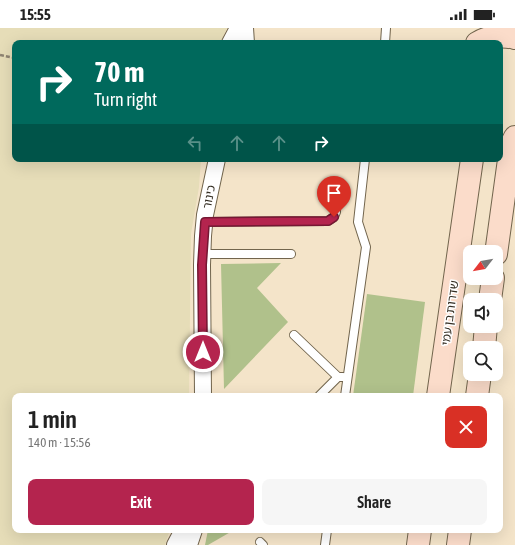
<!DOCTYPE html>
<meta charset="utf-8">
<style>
body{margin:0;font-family:"Asap Condensed","Noto Sans Hebrew",sans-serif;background:#f6f6f6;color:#222;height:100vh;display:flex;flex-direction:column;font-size:15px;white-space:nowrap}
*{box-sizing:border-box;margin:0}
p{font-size:13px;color:#767676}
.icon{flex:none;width:22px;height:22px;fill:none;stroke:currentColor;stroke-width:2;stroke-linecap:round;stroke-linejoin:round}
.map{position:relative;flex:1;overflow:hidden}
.side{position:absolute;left:12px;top:365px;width:491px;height:140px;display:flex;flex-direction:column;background:#fff;border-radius:8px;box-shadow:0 4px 16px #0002}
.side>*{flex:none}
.top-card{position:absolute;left:12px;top:12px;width:491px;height:122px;border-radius:8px;box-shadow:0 4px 16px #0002;background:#00695c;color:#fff;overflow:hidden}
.needle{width:26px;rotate:239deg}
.tools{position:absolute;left:463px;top:217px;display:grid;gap:8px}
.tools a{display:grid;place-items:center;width:40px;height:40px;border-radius:8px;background:#fff;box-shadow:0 4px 16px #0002;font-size:20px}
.pin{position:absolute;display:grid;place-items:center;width:34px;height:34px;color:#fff;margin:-41px -17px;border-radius:50% 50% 50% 0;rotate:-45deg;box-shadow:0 0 4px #0007}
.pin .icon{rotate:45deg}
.me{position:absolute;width:44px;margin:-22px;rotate:0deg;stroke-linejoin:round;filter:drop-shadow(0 0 3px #0008)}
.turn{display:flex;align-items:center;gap:14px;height:84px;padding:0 16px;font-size:18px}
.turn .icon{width:52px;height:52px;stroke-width:2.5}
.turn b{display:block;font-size:28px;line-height:34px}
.lanes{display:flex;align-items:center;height:38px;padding:0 16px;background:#0003;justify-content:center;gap:20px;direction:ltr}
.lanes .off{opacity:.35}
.round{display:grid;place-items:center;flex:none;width:42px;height:42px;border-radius:8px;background:#f6f6f6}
.headline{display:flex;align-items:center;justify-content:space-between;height:68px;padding:0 16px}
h1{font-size:24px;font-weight:600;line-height:30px}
.primary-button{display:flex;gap:8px;margin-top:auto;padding:8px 16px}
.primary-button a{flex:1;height:46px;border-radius:8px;background:#b4244e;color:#fff;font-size:16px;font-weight:600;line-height:46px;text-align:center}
.primary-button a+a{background:#f6f6f6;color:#222}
.status{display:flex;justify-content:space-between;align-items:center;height:28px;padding:0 20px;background:#fff;direction:ltr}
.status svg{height:11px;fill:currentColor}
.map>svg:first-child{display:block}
.green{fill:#b0c18b}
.sand{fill:#e6ddb8}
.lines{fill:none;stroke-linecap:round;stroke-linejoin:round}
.lane-casing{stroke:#72654d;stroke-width:10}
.street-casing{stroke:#72654d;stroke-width:18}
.secondary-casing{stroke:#72654d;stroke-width:24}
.path{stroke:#8f8472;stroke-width:2.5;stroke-dasharray:4 2;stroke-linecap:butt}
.lane{stroke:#fff;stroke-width:8}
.street{stroke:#fff;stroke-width:16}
.secondary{stroke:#fbdcca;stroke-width:22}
.route-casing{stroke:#751733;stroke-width:10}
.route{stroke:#b4244e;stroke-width:7}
.labels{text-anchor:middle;stroke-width:3;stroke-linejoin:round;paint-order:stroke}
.street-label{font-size:12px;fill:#352f24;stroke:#fff}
</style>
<div class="status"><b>15:55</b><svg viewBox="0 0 49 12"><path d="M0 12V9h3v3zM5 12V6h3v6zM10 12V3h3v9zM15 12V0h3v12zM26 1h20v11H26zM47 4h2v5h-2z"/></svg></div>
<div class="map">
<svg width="515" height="517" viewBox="0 0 515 517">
<rect width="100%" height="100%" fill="#f4e4c9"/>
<!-- green -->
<g class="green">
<polygon points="281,235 257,260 288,294 224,361 221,236"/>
<polygon points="367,266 425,274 413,368 353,368"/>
<polygon points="208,502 234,502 208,517 205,517"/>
</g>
<!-- sand -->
<polygon class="sand" points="0,0 227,0 220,15 15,15 15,131 201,131 199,159 191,206 189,368 15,368 15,502 170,502 165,517 0,517"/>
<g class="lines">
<defs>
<g id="lane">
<polyline points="385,15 386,0"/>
<polyline points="205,194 328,193 334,189 336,184 336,173 332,167 327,163"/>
<polyline points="203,226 291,226"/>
<polyline points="294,307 338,349"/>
<polyline points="319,368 338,349 343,349"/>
<polyline points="345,368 366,219 358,194 365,131"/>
<polyline points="260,514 263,517"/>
<polyline points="325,517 327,502"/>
</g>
<g id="street">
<polyline points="245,0 246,15"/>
<polyline points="230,15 238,0"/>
<polyline points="203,368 202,237 203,208 205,187 217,131"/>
<polyline points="175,517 183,502"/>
<polyline points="189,517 194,502"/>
</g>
<g id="secondary">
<path d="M477 15C488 8 503 7 515 10"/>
<polyline points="496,226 511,117 515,109"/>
<polyline points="490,272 493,250"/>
<polyline points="484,320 486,298"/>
<polyline points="438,368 472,131"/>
<polyline points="477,368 480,346"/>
<polyline points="418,517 420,502"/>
<polyline points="458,517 460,502"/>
</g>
</defs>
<!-- lane casing -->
<use href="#lane" class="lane-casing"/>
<!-- street casing -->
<use href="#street" class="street-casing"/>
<!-- secondary casing -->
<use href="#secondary" class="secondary-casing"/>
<!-- path -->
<polyline class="path" points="0,27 15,30"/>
<!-- lane -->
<use href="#lane" class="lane"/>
<!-- street -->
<use href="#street" class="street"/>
<!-- secondary -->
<use href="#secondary" class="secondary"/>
</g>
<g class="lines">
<defs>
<polyline id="route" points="203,324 202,237 205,194 328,193 334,189"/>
</defs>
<!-- route casing -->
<use href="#route" class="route-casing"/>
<!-- route -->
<use href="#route" class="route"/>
</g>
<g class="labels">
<!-- street labels -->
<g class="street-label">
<text transform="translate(209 169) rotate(-79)" y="4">כינור</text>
<text transform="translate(450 285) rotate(-82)" y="4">שדרות בן עמי</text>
</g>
</g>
</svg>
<div class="tools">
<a><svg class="needle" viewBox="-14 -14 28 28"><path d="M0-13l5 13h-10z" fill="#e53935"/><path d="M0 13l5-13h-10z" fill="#767676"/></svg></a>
<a><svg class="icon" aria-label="sound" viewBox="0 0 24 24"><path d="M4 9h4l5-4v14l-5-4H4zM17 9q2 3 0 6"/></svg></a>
<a><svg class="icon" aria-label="search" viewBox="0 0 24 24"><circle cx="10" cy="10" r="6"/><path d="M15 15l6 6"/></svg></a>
</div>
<div class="pin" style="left:334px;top:189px;background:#d93025"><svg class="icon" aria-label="arrive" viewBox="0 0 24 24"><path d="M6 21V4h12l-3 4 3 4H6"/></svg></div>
<svg class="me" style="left:203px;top:324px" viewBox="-20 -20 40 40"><circle r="17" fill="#b4244e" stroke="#fff" stroke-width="3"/><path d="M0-11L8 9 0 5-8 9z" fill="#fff"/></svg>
<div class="top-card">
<div class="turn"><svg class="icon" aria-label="right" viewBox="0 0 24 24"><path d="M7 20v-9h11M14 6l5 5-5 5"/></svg><div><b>70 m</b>Turn right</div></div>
<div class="lanes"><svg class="icon off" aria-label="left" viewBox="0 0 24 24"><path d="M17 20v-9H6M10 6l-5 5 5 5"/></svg><svg class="icon off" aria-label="ahead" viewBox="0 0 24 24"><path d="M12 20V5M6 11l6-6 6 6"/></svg><svg class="icon off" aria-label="ahead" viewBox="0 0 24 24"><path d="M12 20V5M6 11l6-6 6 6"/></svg><svg class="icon" aria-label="right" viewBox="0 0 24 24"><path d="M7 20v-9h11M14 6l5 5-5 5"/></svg></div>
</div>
<section class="side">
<div class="headline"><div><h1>1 min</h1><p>140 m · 15:56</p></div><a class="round" style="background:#d93025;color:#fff"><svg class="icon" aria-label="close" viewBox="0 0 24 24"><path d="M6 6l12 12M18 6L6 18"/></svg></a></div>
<div class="primary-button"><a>Exit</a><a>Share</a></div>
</section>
</div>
